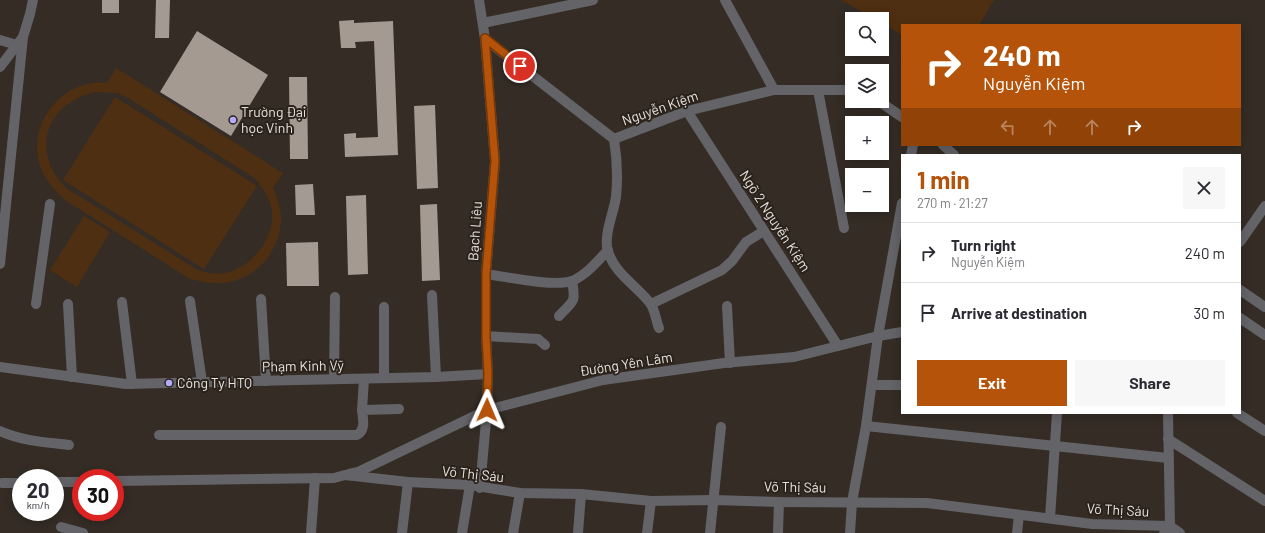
<!DOCTYPE html>
<meta charset="utf-8">
<style>
body{margin:0;font-family:Barlow,sans-serif;background:#f7f7f7;color:#2b2b33;height:100vh;display:flex;flex-direction:column;font-size:15px;white-space:nowrap}
*{box-sizing:border-box;margin:0}
p{font-size:13px;color:#7c7c81}
.icon{flex:none;width:22px;height:22px;fill:none;stroke:currentColor;stroke-width:2;stroke-linecap:round;stroke-linejoin:round}
.map{position:relative;flex:1;overflow:hidden}
.sheet{position:absolute;left:901px;top:154px;width:340px;height:260px;display:flex;flex-direction:column;background:#fff;border-radius:0px;box-shadow:0 2px 10px #0003}
.sheet>*{flex:none}
.banner{position:absolute;left:901px;top:24px;width:340px;height:122px;border-radius:0px;box-shadow:0 2px 10px #0003;background:#b45309;color:#fff;overflow:hidden}
.buttons{position:absolute;left:845px;top:12px;display:grid;gap:8px}
.buttons a{display:grid;place-items:center;width:44px;height:44px;border-radius:0px;background:#fff;box-shadow:0 2px 10px #0003;font-size:20px}
.speed{position:absolute;left:12px;top:469px;display:flex;gap:8px;font-size:20px;font-weight:700;text-align:center}
.speed>*{display:grid;place-content:center;width:52px;height:52px;border-radius:50%;background:#fff;box-shadow:0 2px 10px #0003;line-height:1}
.speed small{font-size:10px;font-weight:400}
.speed .limit{border:6px solid #d22;background:#fff;color:#111}
.pin{position:absolute;display:grid;place-items:center;width:34px;height:34px;color:#fff;margin:-17px;border:2px solid #fff;border-radius:50%;box-shadow:0 1px 4px #0007}
.me{position:absolute;width:44px;margin:-22px;rotate:1deg;stroke-linejoin:round;filter:drop-shadow(0 0 3px #0008)}
.turn{display:flex;align-items:center;gap:14px;height:84px;padding:0 16px;font-size:18px}
.turn .icon{width:52px;height:52px;stroke-width:2.5}
.turn b{display:block;font-size:28px;line-height:34px}
.lanes{display:flex;align-items:center;height:38px;padding:0 16px;background:#0003;justify-content:center;gap:20px;direction:ltr}
.lanes .off{opacity:.35}
.round{display:grid;place-items:center;flex:none;width:42px;height:42px;border-radius:0px;background:#f7f7f7}
.head{display:flex;align-items:center;justify-content:space-between;height:68px;padding:0 16px}
h1{font-size:24px;font-weight:700;line-height:30px;color:#b45309}
.primary-button{display:flex;gap:8px;margin-top:auto;padding:8px 16px}
.primary-button a{flex:1;height:46px;border-radius:0px;background:#b45309;color:#fff;font-size:16px;font-weight:700;line-height:46px;text-align:center}
.primary-button a+a{background:#f7f7f7;color:#2b2b33}
ul{padding:0;list-style:none}
li{display:flex;align-items:center;gap:12px;height:60px;padding:0 16px;border-top:1px solid #e1e1e2}
li div{flex:1}
li b{display:block;font-size:15px}
li em{font-style:normal}
.map>svg:first-child{display:block}
.green{fill:#4f2f11;fill-rule:evenodd}
.building{fill:#a59a92}
.lines{fill:none;stroke-linecap:round;stroke-linejoin:round}
.minor{stroke:#636368;stroke-width:10}
.tertiary{stroke:#636368;stroke-width:10}
.route-casing{stroke:#753606;stroke-width:10}
.route{stroke:#b45309;stroke-width:7}
.poi-dot{fill:#b4acf9;stroke:#2a221b;stroke-width:1.5}
.labels{text-anchor:middle;stroke-width:4;stroke-linejoin:round;paint-order:stroke}
.street-label{font-size:14px;fill:#e8e3de;stroke:#2a221b}
.poi-label{font-size:14px;fill:#e8e3de;stroke:#2a221b;text-anchor:start}
</style>
<div class="map">
<svg width="1265" height="533" viewBox="0 0 1265 533">
<rect width="100%" height="100%" fill="#342c25"/>
<!-- green -->
<g class="green">
<polygon points="841,0 994,0 979,25 902,25 902,35 882,23 882,19 875,19"/>
<path d="M116 68 283 173 273 188C277 198 281 208 281 218 281 248 260 276 230 282 217 285 203 282 190 279L65 200C53 189 41 175 38 158 31 118 66 78 107 83ZM96 92 117 93 128 98 253 177C261 185 268 194 271 206 277 232 259 259 235 270 223 276 208 274 196 269L66 188C29 151 47 102 96 92Z"/>
<polygon points="115,97 257,186 204,269 63,180"/>
<polygon points="84,216 110,232 77,287 50,270"/>
</g>
<!-- building -->
<g class="building">
<rect x="102" y="0" width="17" height="13"/>
<polygon points="156,0 170,0 169,38 155,38"/>
<polygon points="354,20 354,23 393,21 398,155 345,157 344,134 356,133 356,138 378,137 374,41 355,42 356,48 341,48 339,21"/>
<polygon points="197,31 268,75 231,136 160,92"/>
<polygon points="289,77 307,77 308,159 290,159"/>
<polygon points="435,105 438,188 417,189 414,106"/>
<polygon points="313,184 315,215 296,215 295,185"/>
<polygon points="366,195 368,274 348,275 346,196"/>
<polygon points="437,204 440,280 422,281 420,205"/>
<polygon points="318,242 319,286 287,286 286,243"/>
</g>
<g class="lines">
<!-- minor -->
<g class="minor">
<polyline points="479,0 485,39 495,161 486,274 486,336 488,374 487,410 480,488"/>
<polyline points="725,0 774,90"/>
<polyline points="483,23 593,0"/>
<polyline points="485,39 614,139 687,111 774,90 845,90 852,92"/>
<polyline points="0,40 17,45"/>
<polyline points="818,90 844,228"/>
<polyline points="875,101 883,104 902,117"/>
<polyline points="687,111 838,346"/>
<path d="M614 139C617 158 618 177 616 197 614 212 603 236 608 251 614 273 636 285 650 303 655 309 656 321 659 328"/>
<polyline points="943,145 954,155"/>
<polyline points="911,155 913,145"/>
<polyline points="1240,242 1265,206"/>
<polyline points="0,264 23,37"/>
<path d="M486 274C507 277 554 287 572 281 586 275 598 261 608 250"/>
<polyline points="1240,290 1265,307"/>
<polyline points="432,295 436,377"/>
<polyline points="261,299 266,381"/>
<polyline points="190,301 202,382"/>
<polyline points="122,302 132,384"/>
<polyline points="36,304 50,204"/>
<polyline points="68,304 72,377"/>
<polyline points="651,304 722,270 732,261 746,242 764,231"/>
<polyline points="727,306 730,363"/>
<polyline points="384,307 384,378"/>
<path d="M559 316C574 300 576 303 572 281"/>
<polyline points="1240,318 1265,335"/>
<polyline points="486,336 538,339 545,345"/>
<polyline points="0,367 126,384 436,377 488,374"/>
<polyline points="334,379 335,297"/>
<polyline points="872,385 902,385"/>
<polyline points="362,410 364,379"/>
<polyline points="1237,413 1265,431"/>
<polyline points="866,426 1168,458"/>
<path d="M0 431C22 441 45 442 69 445"/>
<path d="M159 435H357C366 430 363 419 362 410L399 409"/>
<polyline points="1168,439 1265,501"/>
<polyline points="349,474 358,472 487,410 603,380 724,363 794,357 878,336 902,332"/>
<polyline points="115,481 334,478 345,475 408,482 470,485 520,493 581,494 651,501 713,500 779,502 927,503 1092,524 1170,526 1180,533"/>
<polyline points="55,482 81,482"/>
<polyline points="2,483 21,483"/>
<polyline points="1050,518 1057,413"/>
<polyline points="61,527 83,533"/>
<polyline points="311,533 315,478"/>
<polyline points="402,533 408,482"/>
<polyline points="462,533 470,485"/>
<polyline points="513,533 520,493"/>
<polyline points="578,533 581,494"/>
<polyline points="647,533 651,501"/>
<polyline points="710,533 721,427"/>
<polyline points="778,533 779,502"/>
<polyline points="850,533 852,502 866,426 878,336 902,203"/>
<polyline points="1017,533 1019,515"/>
<polyline points="1164,533 1170,526 1168,413"/>
</g>
<!-- tertiary -->
<polyline class="tertiary" points="0,67 23,37 30,14 33,0"/>
</g>
<g class="lines">
<defs>
<polyline id="route" points="487,410 488,374 486,336 486,274 495,161 485,38 520,66"/>
</defs>
<!-- route casing -->
<use href="#route" class="route-casing"/>
<!-- route -->
<use href="#route" class="route"/>
</g>
<!-- markers -->
<g class="poi-dot">
<circle cx="233" cy="120" r="4"/>
<circle cx="169" cy="383" r="4"/>
</g>
<g class="labels">
<!-- street labels -->
<g class="street-label">
<text transform="translate(660 108) rotate(-19)" y="5">Nguyễn Kiệm</text>
<text transform="translate(775 221) rotate(57)" y="5">Ngõ 2 Nguyễn Kiệm</text>
<text transform="translate(475 231) rotate(-86)" y="5">Bạch Liêu</text>
<text transform="translate(626 364) rotate(-9)" y="5">Đường Yên Lâm</text>
<text transform="translate(303 366) rotate(-1)" y="5">Phạm Kinh Vỹ</text>
<text transform="translate(473 474) rotate(6)" y="5">Võ Thị Sáu</text>
<text transform="translate(795 487) rotate(1)" y="5">Võ Thị Sáu</text>
<text transform="translate(1118 510) rotate(3)" y="5">Võ Thị Sáu</text>
</g>
<!-- poi labels -->
<g class="poi-label">
<text x="241" y="117">Trường Đại<tspan x="241" dy="16">học Vinh</tspan></text>
<text x="177" y="388">Công Ty HTQ</text>
</g>
</g>
</svg>
<div class="buttons">
<a><svg class="icon" aria-label="search" viewBox="0 0 24 24"><circle cx="10" cy="10" r="6"/><path d="M15 15l6 6"/></svg></a>
<a><svg class="icon" aria-label="layers" viewBox="0 0 24 24"><path d="M12 4l9 5-9 5-9-5zM3 14l9 5 9-5"/></svg></a>
<a>+</a>
<a>−</a>
</div>
<div class="speed"><div>20<small>km/h</small></div><div class="limit">30</div></div>
<div class="pin" style="left:520px;top:66px;background:#d93025"><svg class="icon" aria-label="arrive" viewBox="0 0 24 24"><path d="M6 21V4h12l-3 4 3 4H6"/></svg></div>
<svg class="me" style="left:487px;top:410px" viewBox="-20 -20 40 40"><path d="M0-17L14 15 0 8-14 15z" fill="#b45309" stroke="#fff" stroke-width="4"/></svg>
<div class="banner">
<div class="turn"><svg class="icon" aria-label="right" viewBox="0 0 24 24"><path d="M7 20v-9h11M14 6l5 5-5 5"/></svg><div><b>240 m</b>Nguyễn Kiệm</div></div>
<div class="lanes"><svg class="icon off" aria-label="left" viewBox="0 0 24 24"><path d="M17 20v-9H6M10 6l-5 5 5 5"/></svg><svg class="icon off" aria-label="ahead" viewBox="0 0 24 24"><path d="M12 20V5M6 11l6-6 6 6"/></svg><svg class="icon off" aria-label="ahead" viewBox="0 0 24 24"><path d="M12 20V5M6 11l6-6 6 6"/></svg><svg class="icon" aria-label="right" viewBox="0 0 24 24"><path d="M7 20v-9h11M14 6l5 5-5 5"/></svg></div>
</div>
<section class="sheet">
<div class="head"><div><h1>1 min</h1><p>270 m · 21:27</p></div><a class="round"><svg class="icon" aria-label="close" viewBox="0 0 24 24"><path d="M6 6l12 12M18 6L6 18"/></svg></a></div>
<ul>
<li><svg class="icon" aria-label="right" viewBox="0 0 24 24"><path d="M7 20v-9h11M14 6l5 5-5 5"/></svg><div><b>Turn right</b><p>Nguyễn Kiệm</p></div><em>240 m</em></li>
<li><svg class="icon" aria-label="arrive" viewBox="0 0 24 24"><path d="M6 21V4h12l-3 4 3 4H6"/></svg><div><b>Arrive at destination</b></div><em>30 m</em></li>
</ul>
<div class="primary-button"><a>Exit</a><a>Share</a></div>
</section>
</div>
